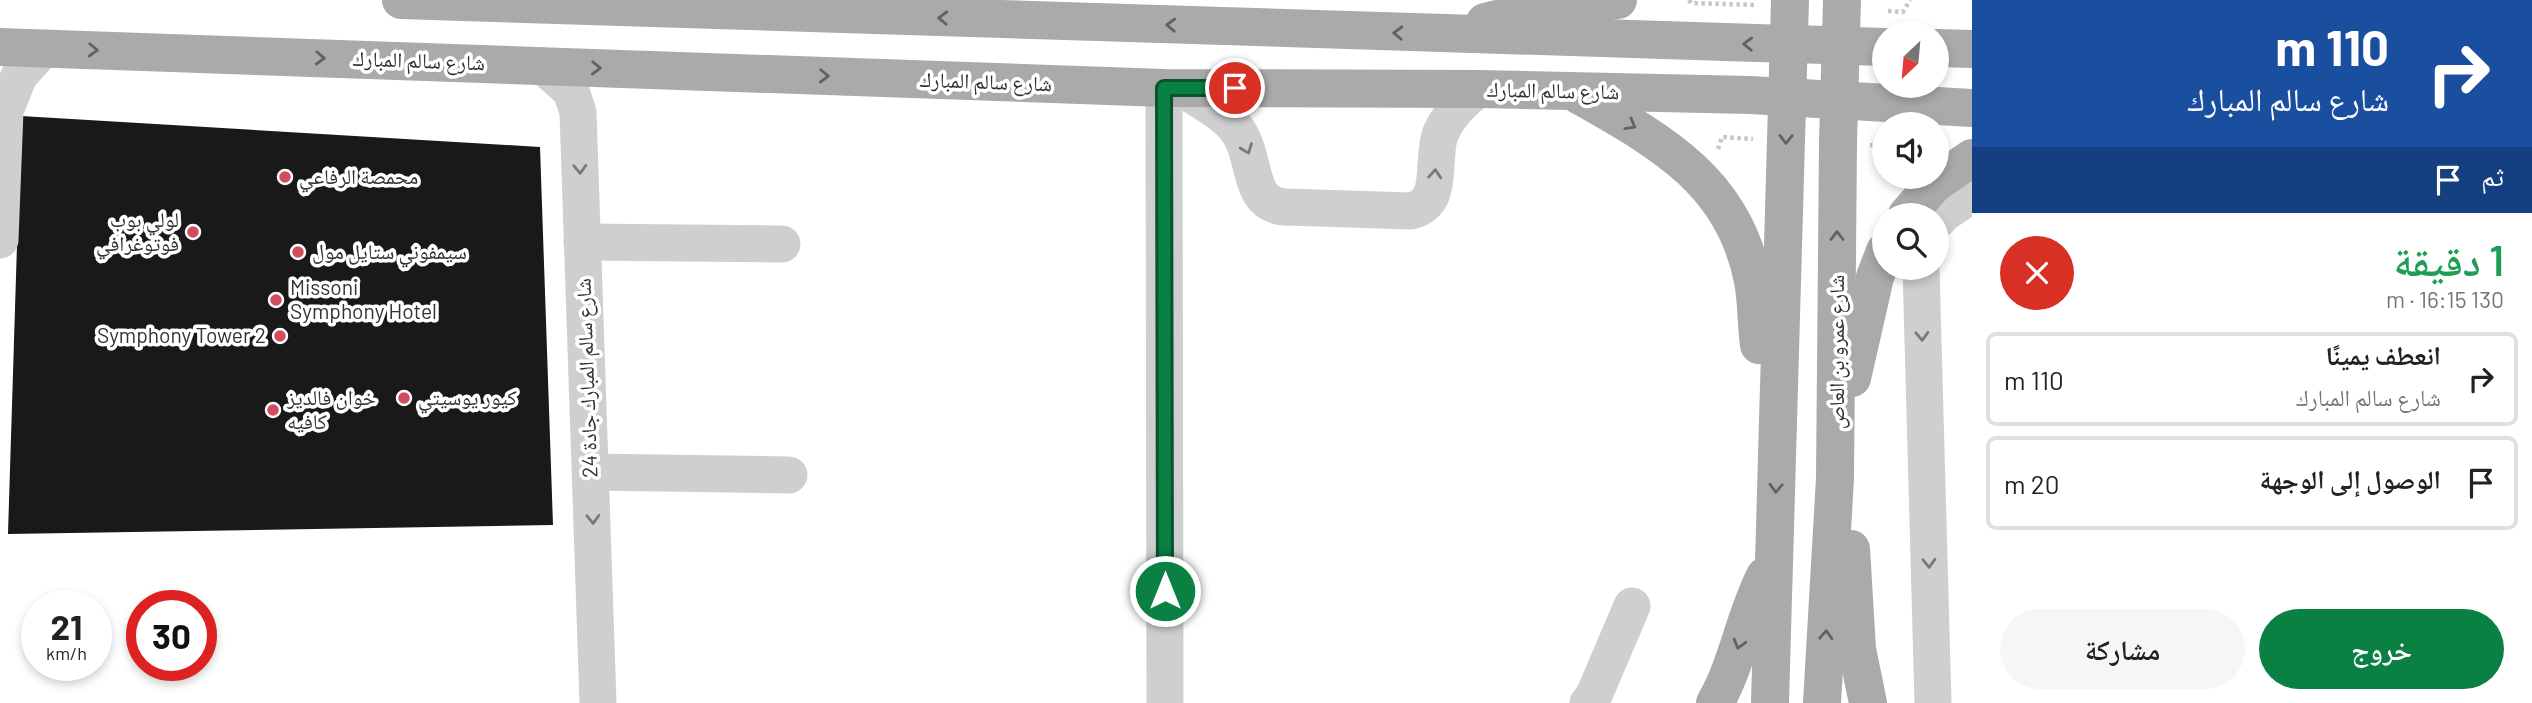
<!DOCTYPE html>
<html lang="ar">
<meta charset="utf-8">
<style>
body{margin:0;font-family:Barlow,"Noto Naskh Arabic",sans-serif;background:#f6f6f6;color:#222;direction:rtl;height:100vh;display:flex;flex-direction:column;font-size:26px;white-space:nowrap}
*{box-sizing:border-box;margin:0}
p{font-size:23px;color:#767676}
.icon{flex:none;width:38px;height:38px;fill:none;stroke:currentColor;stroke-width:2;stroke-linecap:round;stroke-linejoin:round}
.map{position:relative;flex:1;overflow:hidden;direction:ltr}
.details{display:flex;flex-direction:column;background:#fff;width:560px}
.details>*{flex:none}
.guide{background:#1a4fa0;color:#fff;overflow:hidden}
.needle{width:46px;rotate:206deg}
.buttons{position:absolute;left:1872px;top:21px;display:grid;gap:14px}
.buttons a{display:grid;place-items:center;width:77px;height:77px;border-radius:50%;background:#fff;box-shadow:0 4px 10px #0003;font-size:35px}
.speed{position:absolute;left:21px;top:590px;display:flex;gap:14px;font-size:35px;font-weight:700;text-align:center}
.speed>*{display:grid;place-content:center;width:91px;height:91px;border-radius:50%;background:#fff;box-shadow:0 4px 10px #0003;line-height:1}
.speed small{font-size:18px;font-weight:400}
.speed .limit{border:10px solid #d22;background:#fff;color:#111}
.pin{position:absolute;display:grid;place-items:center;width:60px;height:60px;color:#fff;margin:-30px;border:4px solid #fff;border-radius:50%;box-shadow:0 2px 7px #0007}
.me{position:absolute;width:77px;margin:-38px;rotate:0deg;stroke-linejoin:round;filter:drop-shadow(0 0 5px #0008)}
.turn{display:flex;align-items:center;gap:24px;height:147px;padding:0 28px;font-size:32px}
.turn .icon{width:91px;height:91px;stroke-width:2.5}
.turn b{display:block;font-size:49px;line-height:60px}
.then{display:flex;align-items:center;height:66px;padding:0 28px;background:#0003;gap:14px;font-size:26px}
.round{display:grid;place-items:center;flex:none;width:74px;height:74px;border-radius:37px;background:#f6f6f6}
.headline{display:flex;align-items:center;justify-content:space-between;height:119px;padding:0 28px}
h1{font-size:42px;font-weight:600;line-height:52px;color:#1e9e55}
.cta{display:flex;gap:14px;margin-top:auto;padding:14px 28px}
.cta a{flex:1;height:80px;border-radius:42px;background:#0b8043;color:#fff;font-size:28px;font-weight:600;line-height:80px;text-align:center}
.cta a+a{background:#f6f6f6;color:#222}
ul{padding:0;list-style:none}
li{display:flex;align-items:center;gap:21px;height:94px;margin:0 14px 10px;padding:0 14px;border:4px solid #e0e0e0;border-radius:10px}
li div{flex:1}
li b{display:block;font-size:26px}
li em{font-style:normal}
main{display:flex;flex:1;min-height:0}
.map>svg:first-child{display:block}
.building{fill:#191919}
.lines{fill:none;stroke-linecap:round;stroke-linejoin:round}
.path{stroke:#c6c6c6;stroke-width:4.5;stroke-dasharray:3.5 3.5;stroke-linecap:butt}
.minor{stroke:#cfcfcf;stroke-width:37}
.major{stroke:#aaa;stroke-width:38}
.oneway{stroke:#626262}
.oneway2{stroke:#797979}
.route-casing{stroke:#07532c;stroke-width:18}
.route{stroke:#0b8043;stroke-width:12}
.poi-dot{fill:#d14d5d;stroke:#fff;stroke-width:2.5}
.labels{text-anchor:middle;stroke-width:7;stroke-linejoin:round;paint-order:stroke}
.street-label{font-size:21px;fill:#323232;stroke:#fff}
.poi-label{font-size:21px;fill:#323232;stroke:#fff;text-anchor:start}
</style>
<main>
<section class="details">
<div class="guide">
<div class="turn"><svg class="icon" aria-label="right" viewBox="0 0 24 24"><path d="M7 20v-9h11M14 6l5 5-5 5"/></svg><div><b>110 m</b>شارع سالم المبارك</div></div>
<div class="then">ثم<svg class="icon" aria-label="arrive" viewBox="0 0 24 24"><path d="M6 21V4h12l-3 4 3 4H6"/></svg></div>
</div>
<div class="headline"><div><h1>1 دقيقة</h1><p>130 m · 16:15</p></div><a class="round" style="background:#d93025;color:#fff"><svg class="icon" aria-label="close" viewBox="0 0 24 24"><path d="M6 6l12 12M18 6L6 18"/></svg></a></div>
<ul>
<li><svg class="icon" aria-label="right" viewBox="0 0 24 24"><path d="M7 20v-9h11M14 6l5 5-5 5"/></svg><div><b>انعطف يمينًا</b><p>شارع سالم المبارك</p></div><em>110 m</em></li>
<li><svg class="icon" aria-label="arrive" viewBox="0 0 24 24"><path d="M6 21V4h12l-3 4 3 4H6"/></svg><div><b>الوصول إلى الوجهة</b></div><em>20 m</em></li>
</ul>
<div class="cta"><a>خروج</a><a>مشاركة</a></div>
</section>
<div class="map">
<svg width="1972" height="703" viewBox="0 0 1972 703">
<rect width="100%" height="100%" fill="#fff"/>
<!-- building -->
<polygon class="building" points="21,116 540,147 553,525 8,534"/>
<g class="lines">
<!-- path -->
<g class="path">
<polyline points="1689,0 1691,3 1757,5"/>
<polyline points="1888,11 1903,12 1910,0"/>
<polyline points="1870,145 1885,146"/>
<polyline points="1718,149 1722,137 1753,139"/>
</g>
<!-- minor -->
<g class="minor">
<polyline points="543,66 571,91 578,112 598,703"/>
<polyline points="1164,88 1165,703"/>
<path d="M1181 88C1198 100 1220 110 1234 126 1259 154 1244 204 1285 207L1411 211C1445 203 1431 162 1440 135 1448 115 1462 101 1479 89"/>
<polyline points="1937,221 1943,214 1972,195"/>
<polyline points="0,240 5,111 19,76 44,48"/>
<polyline points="582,242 782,244"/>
<polyline points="1921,268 1933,703"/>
<polyline points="591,472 789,475"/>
<polyline points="1588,703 1594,695 1632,606"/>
</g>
<!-- major -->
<g class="major">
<polyline points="401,0 1885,47"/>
<polyline points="1485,22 1518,14 1618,0"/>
<polyline points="0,47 1164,88 1479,89 1750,95 1972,108"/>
<polyline points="1937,48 1972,49"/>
<path d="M1577 94C1658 140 1734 180 1753 281 1757 302 1756 324 1759 345"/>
<polyline points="1907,215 1934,184 1972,158"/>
<polyline points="1852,378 1875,277 1885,251"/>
<polyline points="1851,549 1857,649 1868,703"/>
<path d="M1715 703C1738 663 1744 617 1765 576"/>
<polyline points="1770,703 1790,0"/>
<polyline points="1822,703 1835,478 1838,143 1842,0"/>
</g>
</g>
<!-- one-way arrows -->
<defs><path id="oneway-chevron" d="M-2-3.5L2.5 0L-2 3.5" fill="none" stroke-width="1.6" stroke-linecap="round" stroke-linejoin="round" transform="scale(1.75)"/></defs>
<g class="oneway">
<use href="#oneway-chevron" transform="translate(943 18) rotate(-178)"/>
<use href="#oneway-chevron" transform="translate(1171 25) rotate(-178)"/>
<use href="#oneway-chevron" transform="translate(1398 33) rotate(-178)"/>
<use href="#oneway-chevron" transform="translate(1748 44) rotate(-178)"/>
<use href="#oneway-chevron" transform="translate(93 50) rotate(2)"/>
<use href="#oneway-chevron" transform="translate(320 58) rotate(2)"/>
<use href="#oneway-chevron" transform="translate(596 68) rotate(2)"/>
<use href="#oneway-chevron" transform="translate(824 76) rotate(2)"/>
<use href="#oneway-chevron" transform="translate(1631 125) rotate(30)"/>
<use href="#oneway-chevron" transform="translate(1786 139) rotate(91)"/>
<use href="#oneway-chevron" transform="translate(1837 236) rotate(-90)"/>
<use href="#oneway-chevron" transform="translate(1776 488) rotate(92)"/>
<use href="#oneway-chevron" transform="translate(1826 635) rotate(-87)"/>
<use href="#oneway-chevron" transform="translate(1739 644) rotate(106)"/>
</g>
<g class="oneway2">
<use href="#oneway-chevron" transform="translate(1247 149) rotate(69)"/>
<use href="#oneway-chevron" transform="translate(580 169) rotate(88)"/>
<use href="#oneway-chevron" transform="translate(1435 174) rotate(-86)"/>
<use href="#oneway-chevron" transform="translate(1922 336) rotate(88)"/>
<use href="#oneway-chevron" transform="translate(593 519) rotate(88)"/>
<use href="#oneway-chevron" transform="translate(1929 563) rotate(88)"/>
</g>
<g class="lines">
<defs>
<polyline id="route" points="1165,591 1164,88 1235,88"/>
</defs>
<!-- route casing -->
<use href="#route" class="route-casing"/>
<!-- route -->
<use href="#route" class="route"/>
</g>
<!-- markers -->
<g class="poi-dot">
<circle cx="285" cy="177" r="7"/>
<circle cx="193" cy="232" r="7"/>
<circle cx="298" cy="252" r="7"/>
<circle cx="276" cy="300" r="7"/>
<circle cx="280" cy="336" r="7"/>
<circle cx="404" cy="398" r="7"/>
<circle cx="273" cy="410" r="7"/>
</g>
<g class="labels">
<!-- street labels -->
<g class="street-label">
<text transform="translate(419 61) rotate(2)" y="7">شارع سالم المبارك</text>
<text transform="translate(986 82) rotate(2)" y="7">شارع سالم المبارك</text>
<text transform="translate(1553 91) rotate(1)" y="7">شارع سالم المبارك</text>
<text transform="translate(1837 352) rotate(-90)" y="7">شارع عمرو بن العاص</text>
<text transform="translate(587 378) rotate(-92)" y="7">شارع سالم المبارك جادة 24</text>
</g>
<!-- poi labels -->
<g class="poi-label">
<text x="299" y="184">محمصة الرفاعي</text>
<text x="179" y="227" text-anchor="end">لولي بوب<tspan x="179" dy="24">فوتوغرافي</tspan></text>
<text x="312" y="259">سيمفوني ستايل مول</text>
<text x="290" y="295">Missoni<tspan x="290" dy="24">Symphony Hotel</tspan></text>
<text x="266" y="343" text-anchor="end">Symphony Tower 2</text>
<text x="287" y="405">خوان فالديز<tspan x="287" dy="24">كافيه</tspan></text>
<text x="418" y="405">كيور يوسيتي</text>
</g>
</g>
</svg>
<div class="buttons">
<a><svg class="needle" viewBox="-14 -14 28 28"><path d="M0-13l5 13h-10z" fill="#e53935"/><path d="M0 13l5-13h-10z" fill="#767676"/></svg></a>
<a><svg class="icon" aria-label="sound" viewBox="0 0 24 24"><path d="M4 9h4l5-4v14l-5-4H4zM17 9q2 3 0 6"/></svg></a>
<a><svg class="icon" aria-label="search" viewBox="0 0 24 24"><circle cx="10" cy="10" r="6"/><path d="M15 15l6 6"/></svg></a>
</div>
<div class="speed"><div>21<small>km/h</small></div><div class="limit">30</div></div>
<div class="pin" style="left:1235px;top:88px;background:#d93025"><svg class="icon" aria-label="arrive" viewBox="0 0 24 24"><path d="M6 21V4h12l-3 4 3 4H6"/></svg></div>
<svg class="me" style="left:1165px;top:591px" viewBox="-20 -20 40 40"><circle r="17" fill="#0b8043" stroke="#fff" stroke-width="3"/><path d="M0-11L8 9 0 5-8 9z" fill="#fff"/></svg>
</div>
</main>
